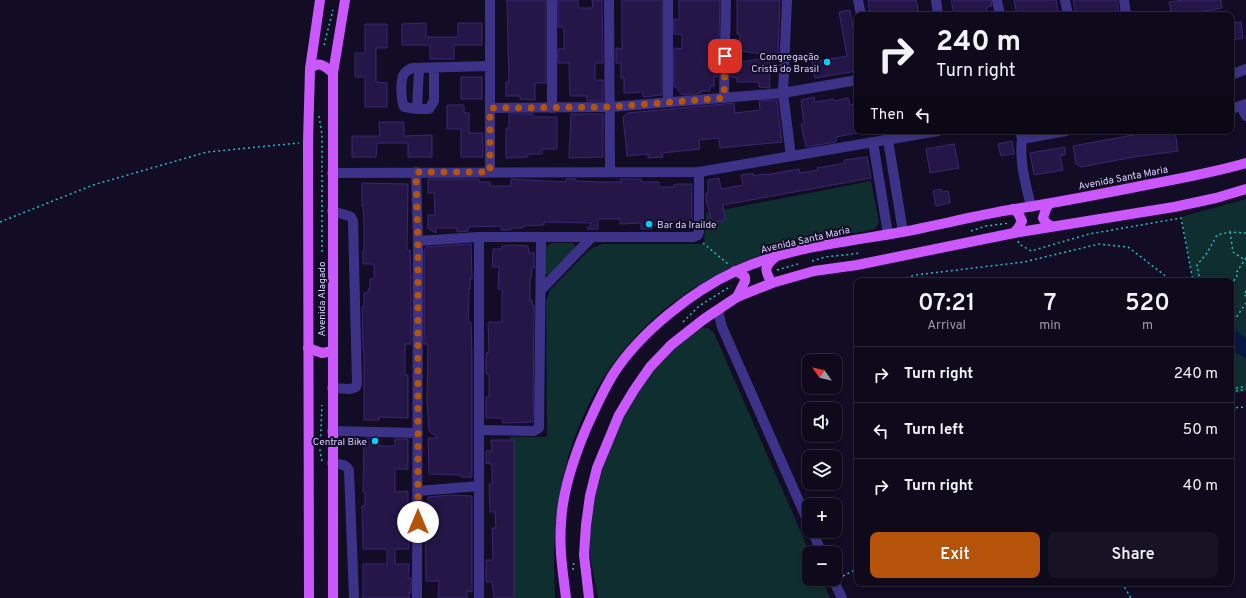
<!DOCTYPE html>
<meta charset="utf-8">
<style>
body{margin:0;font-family:Overpass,sans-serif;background:#171224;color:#f1f3f6;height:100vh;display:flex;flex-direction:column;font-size:15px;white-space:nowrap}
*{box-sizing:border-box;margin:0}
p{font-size:13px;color:#9b9aa3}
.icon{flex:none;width:22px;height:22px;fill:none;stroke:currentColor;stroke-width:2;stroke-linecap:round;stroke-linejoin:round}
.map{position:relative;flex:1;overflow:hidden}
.sheet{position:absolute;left:854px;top:278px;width:380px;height:308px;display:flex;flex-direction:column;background:#0e091b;border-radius:8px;box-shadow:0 2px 6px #0003,0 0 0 1px #2e2a3a}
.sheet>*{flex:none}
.hud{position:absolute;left:854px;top:12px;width:380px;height:122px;border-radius:8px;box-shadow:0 2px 6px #0003,0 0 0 1px #2e2a3a;background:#0e091b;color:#f1f3f6;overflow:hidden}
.needle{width:26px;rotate:304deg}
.tools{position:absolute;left:802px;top:354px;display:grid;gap:8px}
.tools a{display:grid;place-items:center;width:40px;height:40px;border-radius:8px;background:#0e091b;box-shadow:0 2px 6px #0003,0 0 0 1px #2e2a3a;font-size:20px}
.pin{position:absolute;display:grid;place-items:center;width:34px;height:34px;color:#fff;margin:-17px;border-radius:8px;box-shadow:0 2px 6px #0006}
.me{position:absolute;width:44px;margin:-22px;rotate:0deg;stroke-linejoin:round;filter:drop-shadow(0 0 3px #0008)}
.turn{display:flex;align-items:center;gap:14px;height:84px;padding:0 16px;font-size:18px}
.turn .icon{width:52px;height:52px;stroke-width:2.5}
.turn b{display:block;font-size:28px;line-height:34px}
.then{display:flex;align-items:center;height:38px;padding:0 16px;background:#0003;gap:8px;font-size:15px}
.eta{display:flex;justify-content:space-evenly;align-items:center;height:68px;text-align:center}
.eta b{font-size:24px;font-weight:600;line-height:28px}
.button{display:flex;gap:8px;margin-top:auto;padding:8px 16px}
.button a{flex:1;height:46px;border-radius:8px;background:#b45309;color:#fff;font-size:16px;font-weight:600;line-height:46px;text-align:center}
.button a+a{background:#171224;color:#f1f3f6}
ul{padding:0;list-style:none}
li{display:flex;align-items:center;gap:12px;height:56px;padding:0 16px;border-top:1px solid #2e2a3a}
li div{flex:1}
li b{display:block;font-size:15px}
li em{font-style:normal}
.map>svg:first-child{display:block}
.green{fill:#0f2e2f}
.water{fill:#051844}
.building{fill:#241647;stroke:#3b2675}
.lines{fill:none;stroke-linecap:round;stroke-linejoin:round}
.path{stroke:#24bebf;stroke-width:1.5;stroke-dasharray:2 3;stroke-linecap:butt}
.minor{stroke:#3c3388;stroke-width:10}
.major{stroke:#cb57ff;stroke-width:10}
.route{stroke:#b45309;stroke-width:7;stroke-dasharray:0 12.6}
.poi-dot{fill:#00d1fb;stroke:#120c24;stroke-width:1.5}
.labels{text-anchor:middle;stroke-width:4;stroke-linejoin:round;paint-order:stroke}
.poi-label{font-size:10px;fill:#d8d0ff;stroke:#120c24;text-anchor:end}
.street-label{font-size:10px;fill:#d8d0ff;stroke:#120c24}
</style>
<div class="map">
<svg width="1246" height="598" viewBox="0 0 1246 598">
<rect width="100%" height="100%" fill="#120c24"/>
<!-- green -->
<g class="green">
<path d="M871 181 879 222 876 228 872 230C838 236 802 241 769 252 660 291 589 365 563 478 554 517 553 558 555 598H511L510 437H547L546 301 550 290 586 253 594 247 603 244H704L706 213Z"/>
<polygon points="1246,199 1246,391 1231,394 1231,281 1193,281 1181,217"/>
<polygon points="552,243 573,243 576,247 550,274 547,275 545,274 545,247"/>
<polygon points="701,328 708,328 714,333 810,553 809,553 809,579 822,579 830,598 598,598 590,556 590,526 600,470 623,416 653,370 674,348"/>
</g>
<!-- water -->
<polygon class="water" points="1236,331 1246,338 1246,359 1231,349 1231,339"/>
<!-- building -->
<g class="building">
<polygon points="507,0 546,0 546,83 535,83 535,100 520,99 520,96 506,96 506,82 509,82"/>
<polygon points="558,0 578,0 578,8 593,8 592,0 602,0 603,63 595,63 595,80 603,80 603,101 587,101 587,96 570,96 569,63 558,63 558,49 564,49 564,27 558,27"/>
<polygon points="622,0 662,0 662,95 643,97 643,92 624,93 624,78 621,78 621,63 616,63 616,48 622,49"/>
<polygon points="679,0 720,0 718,77 714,77 714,86 710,86 710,91 701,91 701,93 682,95 676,87 674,87 674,48 682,49 682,34 674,34 674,19 679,20"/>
<polygon points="737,0 780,0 778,56 740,51 740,34 737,34"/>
<polygon points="868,0 916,0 919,15 870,15"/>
<polygon points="951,0 991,0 992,6 986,7 987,15 954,15"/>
<polygon points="1014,0 1056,0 1059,15 1017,15"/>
<polygon points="1073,0 1117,0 1119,15 1076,15"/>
<polygon points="1183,0 1221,0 1222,8 1199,12 1200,15 1172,15 1169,2"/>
<polygon points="850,10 857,50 857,71 815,78 812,62 847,56 839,12"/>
<polygon points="1241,22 1243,38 1231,40 1231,23"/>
<polygon points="426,23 426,37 458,37 458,23 482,23 482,45 454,45 454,59 430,59 430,45 402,45 402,24"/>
<polygon points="365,24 387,24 387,48 376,48 376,82 387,83 387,107 365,107 365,77 355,77 355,53 365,53"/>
<polygon points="769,57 770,88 759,87 759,82 737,82 737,78 731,77 731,64"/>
<rect x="461" y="77" width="21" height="22"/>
<polygon points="814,97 815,102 834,99 834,101 848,98 850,105 857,104 857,133 836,137 836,142 806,147 801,124 804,123 801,100"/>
<polygon points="777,100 782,142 720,148 719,138 699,140 700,149 662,153 663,157 648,158 648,154 627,156 623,117 627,113 734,103 735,113 760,110 759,101"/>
<polygon points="447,105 464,105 464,113 469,113 469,133 483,133 483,157 461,157 461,129 447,129"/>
<polygon points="509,114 533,114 533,117 557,117 557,149 542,149 542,154 528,154 528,157 506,158 506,128 509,128"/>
<polygon points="571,114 603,114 603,157 569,158"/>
<polygon points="379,122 404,122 404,136 432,135 432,157 408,157 408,143 377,143 376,157 352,157 352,136 380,136"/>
<polygon points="1155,131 1175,131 1178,151 1134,157 1081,167 1076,164 1073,146"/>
<polygon points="1012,141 1014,154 1001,156 998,144"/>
<polygon points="954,144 959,168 930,173 926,149"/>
<polygon points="1065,147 1065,155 1060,156 1063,170 1034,175 1030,153"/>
<polygon points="867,157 871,178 723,205 725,220 712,222 706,200 706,193 708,193 708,180 719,178 721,189 743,185 741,175 753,173 753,176 764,174 765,175 799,169 800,173 818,170 817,168 845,163 844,160"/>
<polygon points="428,179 479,179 479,182 490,182 490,186 511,186 511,179 566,182 566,179 576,179 576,181 598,182 621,182 620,179 641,179 641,182 659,182 659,187 674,187 674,185 676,184 692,184 692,225 652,225 652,229 641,229 641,223 620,224 620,219 598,219 598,229 587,229 592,223 544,222 544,225 523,226 523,228 511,228 511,230 501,230 501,226 468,227 468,231 457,232 457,228 436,228 436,233 428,228 428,215 435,215 434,193 428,193"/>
<polygon points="362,183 408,184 407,250 410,250 411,277 411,276 411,344 405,344 405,375 408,375 408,418 379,417 379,420 364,420 364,351 363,351 362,307 364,307 364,293 368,293 368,289 370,288 370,279 374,279 374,264 363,264 363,250 364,250 364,221 363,206 362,206"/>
<polygon points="941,189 942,192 948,191 950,203 936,206 933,191"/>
<polygon points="471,244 472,279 470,279 470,289 469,289 468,322 471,322 472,355 472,477 461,477 461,475 429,474 428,438 438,438 429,431 427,400 428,344 424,344 424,251 426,247"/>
<polygon points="513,245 528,246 529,253 534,253 534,268 532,268 531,279 530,279 530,300 532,300 532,305 534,305 533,422 503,423 502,418 486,418 486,397 489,397 489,374 486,374 486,353 489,352 488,322 502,322 502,289 498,289 499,267 492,267 493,249 502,249 502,246"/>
<polygon points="364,438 379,439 379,446 395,446 395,439 408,439 408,469 395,469 395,492 408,491 408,506 410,506 411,520 411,528 408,528 409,549 395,549 395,564 409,564 408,578 411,578 411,593 409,592 409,598 363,598 363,564 387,564 387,549 363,549 362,506 365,506 365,493 363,492"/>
<polygon points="491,440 514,440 514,598 494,598 492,582 486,582 486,560 493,560 492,528 496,528 495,512 490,512 489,484 492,484 492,464 489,464 489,462 486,464 486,451 492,451"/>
<polygon points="450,495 472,496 472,592 467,591 467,598 438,598 439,581 426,581 425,516 428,516 428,497"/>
</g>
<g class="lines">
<!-- path -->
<g class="path">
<polyline points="324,45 333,10"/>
<polyline points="319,116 322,135 322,172"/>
<polyline points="322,175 322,254"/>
<polyline points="0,222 93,185 207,152 299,143"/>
<polyline points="971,231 986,226 1010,223"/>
<polyline points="1230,232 1233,252 1245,260"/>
<polyline points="1018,241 1019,244 1031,251 1089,234 1181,218 1193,281"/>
<polyline points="703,243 728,264"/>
<polyline points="812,261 825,257 861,253"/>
<polyline points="777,270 798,264"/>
<polyline points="897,281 915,275 1024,262 1099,244 1128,247 1172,281"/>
<polyline points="1200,281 1197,265 1207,253 1217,235 1230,232 1246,233"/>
<polyline points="1231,285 1237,276 1236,273 1246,258"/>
<polyline points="1246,291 1244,295 1246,296"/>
<polyline points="683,322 699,306 731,286"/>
<polyline points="1231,325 1246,303"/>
<polyline points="1231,387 1237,388 1246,386"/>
<polyline points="1231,392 1246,389"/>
<polyline points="1231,408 1246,407"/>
<polyline points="322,461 320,451 322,405"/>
<polyline points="573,570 574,560"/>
<polyline points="843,576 857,569"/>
<polyline points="1122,583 1131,598"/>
</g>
<!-- minor -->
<g class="minor">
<polyline points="490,0 490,172"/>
<polyline points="552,0 552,108"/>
<polyline points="609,0 610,172"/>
<polyline points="668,0 668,102"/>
<polyline points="787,0 783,93 791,156"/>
<polyline points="858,0 861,15"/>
<polyline points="936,0 938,15"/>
<polyline points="997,0 1000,15"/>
<polyline points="1065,0 1068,15"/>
<polyline points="1124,0 1126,15"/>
<path d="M434 68V101L429 109H417L404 107C401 101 400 80 404 74 406 71 408 70 412 68L490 66"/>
<polyline points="1231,75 1246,69"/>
<polyline points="724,98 726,0"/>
<polyline points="1241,106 1246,116"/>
<polyline points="490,108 610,107 783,93 857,80"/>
<polyline points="417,109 419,68"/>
<polyline points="1231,109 1246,104"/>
<polyline points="1020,131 1022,139 1066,131"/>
<path d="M1022 139C1019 163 1026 184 1031 207"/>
<polyline points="888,140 903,232"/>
<polyline points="873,142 888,234"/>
<polyline points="416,172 418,241 479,237 693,237 698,235 699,232 699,172"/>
<polyline points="332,173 699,172 938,131"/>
<polyline points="479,237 479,598"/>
<polyline points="541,290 592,237"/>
<polyline points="718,311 722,327 809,524"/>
<polyline points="332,388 350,389 356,387 357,384 353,221 351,217 349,216 332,211"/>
<polyline points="479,430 534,431 539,428 541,237"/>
<polyline points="332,431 418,433"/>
<path d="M332 463C339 464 347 464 349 471L354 598"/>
<polyline points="418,491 479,486"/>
<polyline points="812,531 822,553"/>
<polyline points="833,579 842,598"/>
<polyline points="417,598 418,241"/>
</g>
<!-- major -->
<g class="major">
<path d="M310 69C318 60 325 66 333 73"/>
<polyline points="1049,204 1046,209 1043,218 1046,223 1051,226"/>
<polyline points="1013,209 1018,213 1022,221 1019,227 1014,233"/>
<polyline points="735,271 740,273 745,277 745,281 737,297"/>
<path d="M772 283C764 270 764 267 775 257"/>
<polyline points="308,348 322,353 333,351"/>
<polyline points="309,598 308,142 310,69 320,0"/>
<polyline points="333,598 333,73 345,0"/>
<path d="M566 598C563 573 559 549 561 524 562 493 573 460 585 431 594 411 602 392 614 373 640 333 692 291 736 271 788 247 847 242 902 232 940 225 977 215 1015 209 1061 202 1106 193 1151 184 1183 178 1215 172 1246 163"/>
<polyline points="589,598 584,555 586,525 590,496 597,468 619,415 634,390 650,367 671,345 704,319 737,297 772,283 814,271 857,265 1014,233 1174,207 1216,198 1246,189"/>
</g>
</g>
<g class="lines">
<!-- route -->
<polyline class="route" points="418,522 418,241 416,172 490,172 490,108 610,107 724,98 725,56"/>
</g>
<!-- markers -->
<g class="poi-dot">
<circle cx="827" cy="62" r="4"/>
<circle cx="649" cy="224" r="4"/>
<circle cx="375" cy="441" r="4"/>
</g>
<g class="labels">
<!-- poi labels -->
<g class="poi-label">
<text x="819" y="60">Congregação<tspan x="819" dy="12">Cristã do Brasil</tspan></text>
<text x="657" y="228" text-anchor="start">Bar da Irailde</text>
<text x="367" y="445">Central Bike</text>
</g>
<!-- street labels -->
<g class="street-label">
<text transform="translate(1123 177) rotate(-11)" y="4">Avenida Santa Maria</text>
<text transform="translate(805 239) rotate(-13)" y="4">Avenida Santa Maria</text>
<text transform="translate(321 299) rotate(-90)" y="4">Avenida Alagado</text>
</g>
</g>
</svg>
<div class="tools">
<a><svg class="needle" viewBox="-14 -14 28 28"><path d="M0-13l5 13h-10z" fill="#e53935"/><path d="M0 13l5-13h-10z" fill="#9b9aa3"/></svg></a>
<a><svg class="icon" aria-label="sound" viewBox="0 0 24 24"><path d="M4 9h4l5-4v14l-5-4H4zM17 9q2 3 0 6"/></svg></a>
<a><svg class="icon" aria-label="layers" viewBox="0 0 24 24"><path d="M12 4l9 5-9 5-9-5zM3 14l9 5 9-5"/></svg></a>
<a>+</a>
<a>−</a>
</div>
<div class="pin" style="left:725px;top:56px;background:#d93025"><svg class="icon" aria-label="arrive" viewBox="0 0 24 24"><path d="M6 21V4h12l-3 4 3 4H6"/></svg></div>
<svg class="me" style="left:418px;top:522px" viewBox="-20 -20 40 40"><circle r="19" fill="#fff"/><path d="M0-13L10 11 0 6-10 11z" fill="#b45309"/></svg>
<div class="hud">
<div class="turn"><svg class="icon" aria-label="right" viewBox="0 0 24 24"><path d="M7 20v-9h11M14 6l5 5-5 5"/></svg><div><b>240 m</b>Turn right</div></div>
<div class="then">Then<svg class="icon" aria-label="left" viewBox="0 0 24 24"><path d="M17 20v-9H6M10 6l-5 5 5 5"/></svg></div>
</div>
<section class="sheet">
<div class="eta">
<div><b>07:21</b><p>Arrival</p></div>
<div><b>7</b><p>min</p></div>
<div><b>520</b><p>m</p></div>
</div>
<ul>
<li><svg class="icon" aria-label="right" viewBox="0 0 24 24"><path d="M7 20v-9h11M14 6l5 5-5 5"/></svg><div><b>Turn right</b></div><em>240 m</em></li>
<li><svg class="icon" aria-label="left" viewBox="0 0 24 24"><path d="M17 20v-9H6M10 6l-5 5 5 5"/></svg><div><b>Turn left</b></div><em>50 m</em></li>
<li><svg class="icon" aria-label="right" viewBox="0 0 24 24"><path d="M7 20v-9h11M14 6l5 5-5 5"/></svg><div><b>Turn right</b></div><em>40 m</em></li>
</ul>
<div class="button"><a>Exit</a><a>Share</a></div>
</section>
</div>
